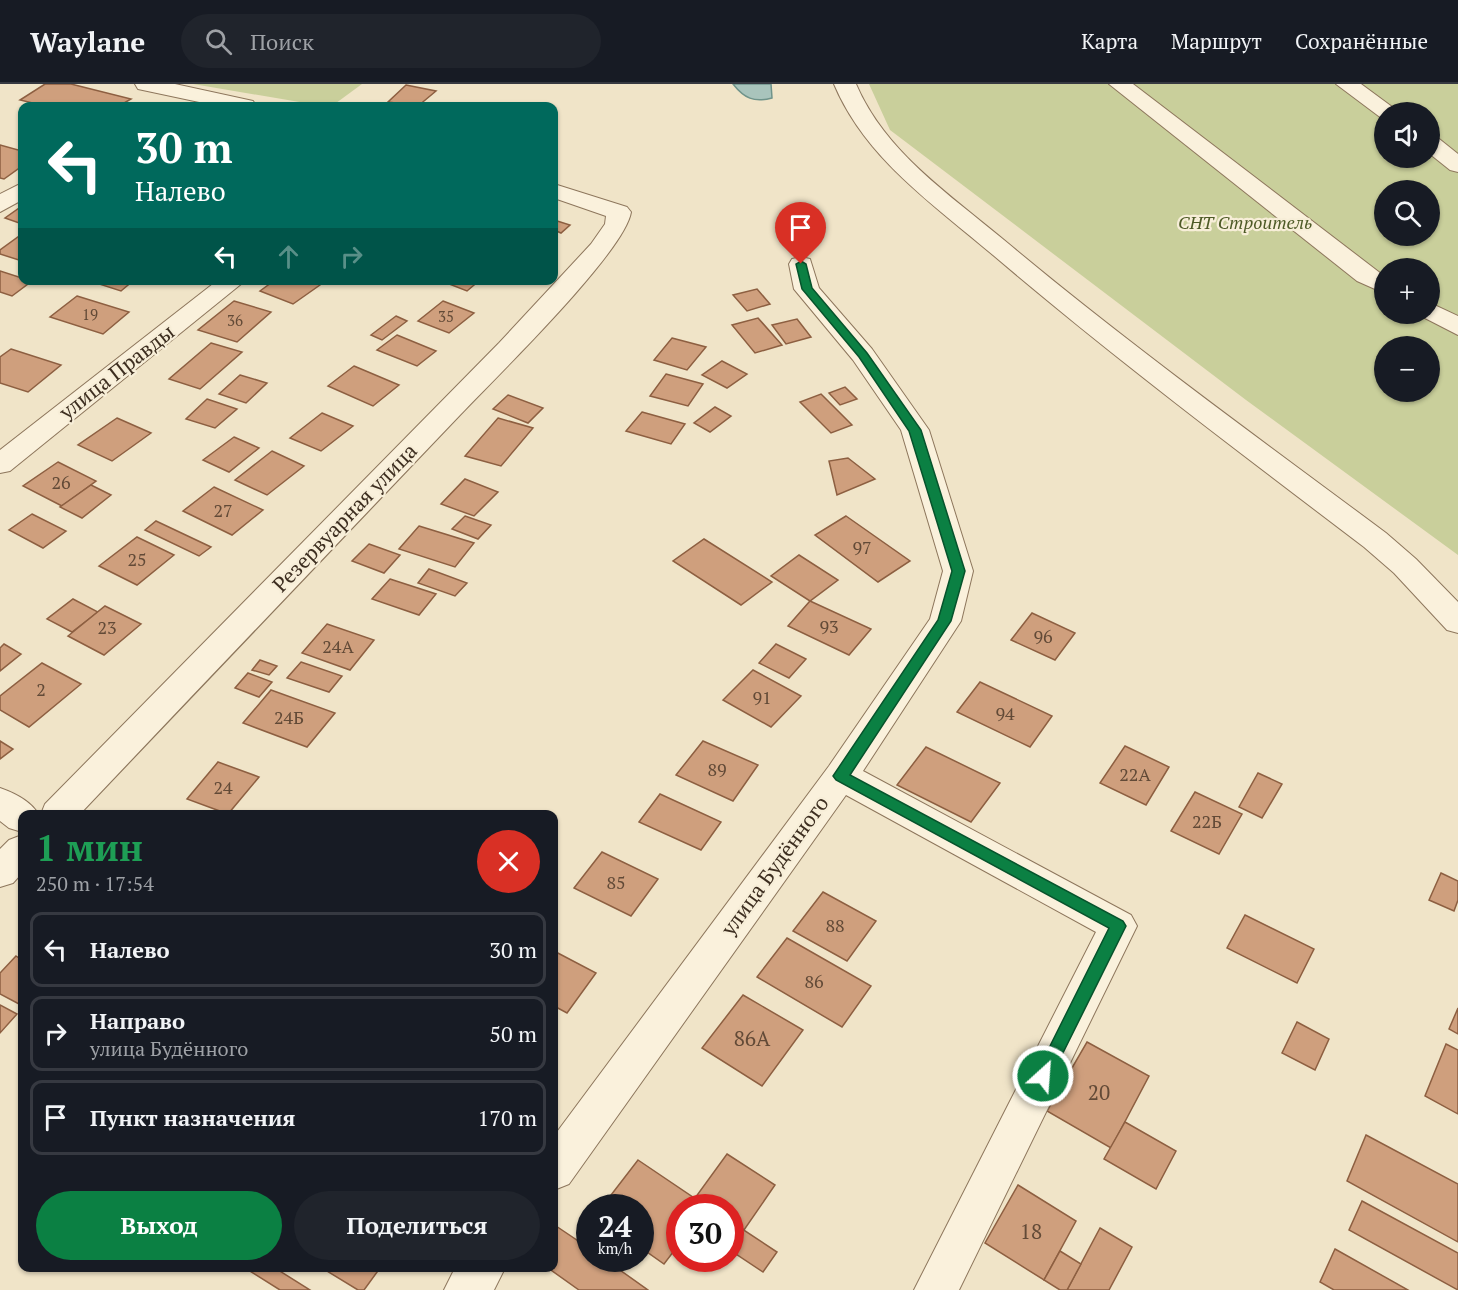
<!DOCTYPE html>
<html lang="ru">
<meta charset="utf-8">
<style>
body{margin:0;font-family:"PT Serif",serif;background:#20242c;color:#f1f3f6;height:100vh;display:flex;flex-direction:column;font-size:22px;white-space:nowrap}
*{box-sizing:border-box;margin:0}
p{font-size:20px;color:#9ea1a6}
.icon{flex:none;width:33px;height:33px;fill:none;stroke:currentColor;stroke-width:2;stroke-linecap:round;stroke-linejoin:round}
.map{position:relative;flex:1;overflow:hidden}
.panel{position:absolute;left:18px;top:726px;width:540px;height:462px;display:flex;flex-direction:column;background:#171b24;border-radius:12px;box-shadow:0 2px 4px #0004}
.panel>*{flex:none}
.banner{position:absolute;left:18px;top:18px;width:540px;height:183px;border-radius:12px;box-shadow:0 2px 4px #0004;background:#00695c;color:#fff;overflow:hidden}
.buttons{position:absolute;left:1374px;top:18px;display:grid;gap:12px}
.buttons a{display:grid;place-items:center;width:66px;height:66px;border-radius:50%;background:#171b24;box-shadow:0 2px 4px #0004;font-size:30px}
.speed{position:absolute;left:576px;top:1110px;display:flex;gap:12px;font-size:30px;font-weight:700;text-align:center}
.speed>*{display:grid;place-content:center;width:78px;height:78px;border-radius:50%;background:#171b24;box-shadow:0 2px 4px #0004;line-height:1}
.speed small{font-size:15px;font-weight:400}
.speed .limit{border:9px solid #d22;background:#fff;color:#111}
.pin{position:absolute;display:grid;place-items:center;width:51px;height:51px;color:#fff;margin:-62px -26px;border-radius:50% 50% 50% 0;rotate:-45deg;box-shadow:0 0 6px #0007}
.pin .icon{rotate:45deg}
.me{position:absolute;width:66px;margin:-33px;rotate:26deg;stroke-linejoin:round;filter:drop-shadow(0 0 4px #0008)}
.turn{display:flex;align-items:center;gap:21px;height:126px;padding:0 18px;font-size:27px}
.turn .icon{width:78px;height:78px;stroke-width:2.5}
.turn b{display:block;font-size:42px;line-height:51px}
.lanes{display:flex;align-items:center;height:57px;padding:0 18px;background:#0003;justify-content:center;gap:30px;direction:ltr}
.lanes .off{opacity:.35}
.round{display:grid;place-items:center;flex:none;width:63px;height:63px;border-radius:32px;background:#20242c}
.head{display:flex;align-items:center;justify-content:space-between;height:102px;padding:0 18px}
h1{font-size:36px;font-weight:700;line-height:45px;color:#1e9e55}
.primary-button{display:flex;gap:12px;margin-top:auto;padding:12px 18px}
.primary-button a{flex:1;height:69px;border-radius:36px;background:#0b8043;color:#fff;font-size:24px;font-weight:700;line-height:69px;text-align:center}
.primary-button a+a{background:#20242c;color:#f1f3f6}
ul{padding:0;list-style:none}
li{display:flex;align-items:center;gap:18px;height:75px;margin:0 12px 9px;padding:0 6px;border:3px solid #363941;border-radius:12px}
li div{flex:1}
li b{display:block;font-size:22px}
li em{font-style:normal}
header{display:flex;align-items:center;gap:36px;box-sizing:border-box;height:84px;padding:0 30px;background:#171b24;border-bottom:2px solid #363941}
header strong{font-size:28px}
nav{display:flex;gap:33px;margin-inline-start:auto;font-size:21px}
.search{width:420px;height:54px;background:#20242c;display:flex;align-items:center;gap:15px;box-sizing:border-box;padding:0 21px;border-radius:33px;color:#9ea1a6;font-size:22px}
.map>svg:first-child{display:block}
.green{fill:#c9cf9b;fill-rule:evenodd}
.water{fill:#a9c4bc;stroke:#6f938a;stroke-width:1.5}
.building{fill:#cf9f7d;stroke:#8d5f41;stroke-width:1.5}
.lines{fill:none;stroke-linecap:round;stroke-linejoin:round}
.minor-casing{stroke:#8d765c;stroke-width:2}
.minor{fill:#faf1dc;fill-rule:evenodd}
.route{fill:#0b8043;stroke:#07532c;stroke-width:1.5}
.labels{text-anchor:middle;stroke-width:4.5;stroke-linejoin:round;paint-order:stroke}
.far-number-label{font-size:15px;fill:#624a37}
.far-park-label{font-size:18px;font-style:italic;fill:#4d5a26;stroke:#f7eed8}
.number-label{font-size:18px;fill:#624a37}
.street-label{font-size:21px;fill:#3d2e20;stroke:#f7eed8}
.near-number-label{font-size:21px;fill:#624a37}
</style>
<header>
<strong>Waylane</strong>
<div class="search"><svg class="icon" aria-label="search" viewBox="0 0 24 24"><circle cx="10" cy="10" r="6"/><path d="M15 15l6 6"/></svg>Поиск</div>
<nav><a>Карта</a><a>Маршрут</a><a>Сохранённые</a></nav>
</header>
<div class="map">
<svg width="1458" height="1206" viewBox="0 0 1458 1206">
<rect width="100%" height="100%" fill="#f0e4c8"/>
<!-- green -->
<g class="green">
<polygon points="193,0 362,0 332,22 323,22"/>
<path d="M869 0H1458V471L1246 316 890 46ZM1384 28H1430V74H1384ZM1384 106H1430V152H1384ZM1384 184H1430V230H1384ZM1384 262H1430V308H1384Z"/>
</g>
<!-- water -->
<path class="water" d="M733 0H771L772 14C754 19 744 14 733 0Z"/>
<!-- building -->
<g class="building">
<polygon points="45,0 71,0 131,15 119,22 45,22 20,16"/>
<polygon points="406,1 436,7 418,22 388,18"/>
<polygon points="0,61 22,67 22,82 4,95 0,94"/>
<polygon points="22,122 22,140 5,134"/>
<polygon points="554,136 570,141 561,149 554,146"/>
<polygon points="22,150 22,177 0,170 0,166"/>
<polygon points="0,187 22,194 22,196 32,197 12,212 0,208"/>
<polygon points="99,196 134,196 121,207 96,199"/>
<polygon points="275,196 327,196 293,220 260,207"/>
<polygon points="439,196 480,196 467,207"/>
<polygon points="757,205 770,220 747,227 733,211"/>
<polygon points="77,212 129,228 103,250 50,233"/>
<polygon points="234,217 271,228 237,258 198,246"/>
<polygon points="443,217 474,229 449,249 418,237"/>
<polygon points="396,232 407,237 382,256 371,251"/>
<polygon points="758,234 782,261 755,269 732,241"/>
<polygon points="797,235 811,253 786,260 772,241"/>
<polygon points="397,251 436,267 417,282 377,266"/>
<polygon points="672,254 706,263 687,286 654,276"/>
<polygon points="211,259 242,268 200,305 169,295"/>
<polygon points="11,265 61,281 28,308 0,299 0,273"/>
<polygon points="722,277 747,290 727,304 702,291"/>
<polygon points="354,282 399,301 373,322 328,302"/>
<polygon points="666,290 703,300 688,322 650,312"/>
<polygon points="240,291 267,299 246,319 219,310"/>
<polygon points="845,303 857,315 840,321 829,309"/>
<polygon points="821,310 852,341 831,349 800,318"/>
<polygon points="508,311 543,324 528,339 493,325"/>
<polygon points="207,315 237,325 215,344 186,335"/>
<polygon points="715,323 731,332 710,348 694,339"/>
<polygon points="642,328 685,340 671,360 626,347"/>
<polygon points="322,329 353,342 321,367 290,354"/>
<polygon points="117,334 151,349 112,377 78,361"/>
<polygon points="498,334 533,344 501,382 465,372"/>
<polygon points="234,353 259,364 229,388 203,376"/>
<polygon points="272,367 304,382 267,411 235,396"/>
<polygon points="848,374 875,395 837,411 829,377"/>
<polygon points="58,378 96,397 62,422 23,402"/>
<polygon points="465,395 498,408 474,432 441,420"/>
<polygon points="91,401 111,411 82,434 60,423"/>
<polygon points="214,403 263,426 232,451 183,427"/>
<polygon points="32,430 66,447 43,464 9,446"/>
<polygon points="465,432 491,441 478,455 452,445"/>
<polygon points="846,432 910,477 878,498 815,451"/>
<polygon points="156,437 211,463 199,472 145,446"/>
<polygon points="419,442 474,459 455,483 399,465"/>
<polygon points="137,453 174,471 137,501 99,482"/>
<polygon points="704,455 772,498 741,521 673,477"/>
<polygon points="369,460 400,471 384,489 352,477"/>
<polygon points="799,471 838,496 810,517 771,492"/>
<polygon points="429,485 467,499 455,512 418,499"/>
<polygon points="390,495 436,510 419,531 372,515"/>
<polygon points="73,515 98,528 72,548 47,535"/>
<polygon points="810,517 871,545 849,571 788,542"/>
<polygon points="105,522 141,540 104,571 68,552"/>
<polygon points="1032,529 1075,549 1055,576 1011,556"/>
<polygon points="327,540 374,556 350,586 302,569"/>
<polygon points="4,560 21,570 0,587 0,564"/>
<polygon points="776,560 806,575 789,594 759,579"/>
<polygon points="260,576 277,582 269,591 252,586"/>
<polygon points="301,578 342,592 329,608 287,594"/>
<polygon points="42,579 81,600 29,643 0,626 0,612"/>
<polygon points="753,586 801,612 771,643 723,616"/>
<polygon points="248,589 272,598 259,613 235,604"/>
<polygon points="980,598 1052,632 1030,663 957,628"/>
<polygon points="271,606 335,629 307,663 243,639"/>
<polygon points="0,657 13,665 0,675"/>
<polygon points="703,657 758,681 733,717 676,691"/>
<polygon points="1125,662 1169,683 1146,721 1100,699"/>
<polygon points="926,663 1000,699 971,738 897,701"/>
<polygon points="218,678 259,693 228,730 187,715"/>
<polygon points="1258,689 1282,700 1262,734 1239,723"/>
<polygon points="1195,708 1242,730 1219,770 1171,747"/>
<polygon points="660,710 721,738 701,766 639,738"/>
<polygon points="602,768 658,795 631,832 574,804"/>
<polygon points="1441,789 1458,797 1458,816 1454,827 1429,816"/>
<polygon points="823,808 876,837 847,877 793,847"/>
<polygon points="1245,831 1314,865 1297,899 1227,864"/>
<polygon points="787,854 871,902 842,943 757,893"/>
<polygon points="554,867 596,889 567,929 554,922"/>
<polygon points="16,872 22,876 22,916 19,920 0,910 0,889"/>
<polygon points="743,911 803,946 762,1002 702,964"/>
<polygon points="0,921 17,930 0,949"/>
<polygon points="1458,924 1458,950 1449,945"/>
<polygon points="1297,938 1329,955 1315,986 1282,969"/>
<polygon points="1087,958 1149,992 1111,1064 1047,1027"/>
<polygon points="1446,960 1458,966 1458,1030 1425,1012"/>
<polygon points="1125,1038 1176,1067 1156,1105 1104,1075"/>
<polygon points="1366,1051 1458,1100 1458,1158 1347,1097"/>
<polygon points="727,1070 775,1101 744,1146 730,1137 730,1124 709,1124 695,1114"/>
<polygon points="638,1076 706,1122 680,1124 680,1159 664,1180 640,1163 640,1124 601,1124"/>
<polygon points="1018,1101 1076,1137 1044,1196 985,1159"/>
<polygon points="1362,1117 1458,1169 1458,1206 1349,1146"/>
<polygon points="730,1137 777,1168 763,1188 730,1166"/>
<polygon points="556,1142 590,1165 590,1174 603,1174 648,1206 579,1206 548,1184 554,1184 554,1146"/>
<polygon points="1100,1144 1132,1163 1109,1206 1067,1206"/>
<polygon points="1335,1165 1408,1206 1334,1206 1320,1198"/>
<polygon points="1060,1167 1081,1180 1067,1206 1060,1206 1044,1196"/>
<polygon points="245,1184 275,1184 310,1206 280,1206"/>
<polygon points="322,1184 380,1184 364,1206 358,1206"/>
</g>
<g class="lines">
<defs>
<g id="minor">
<polygon points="135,0 175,0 253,17 256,22 218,22 138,5"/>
<path d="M834 0H856C885 68 949 110 1004 156 1127 259 1257 353 1386 449L1416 475 1458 518V549L1447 546 1394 489 1364 463C1239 368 1113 273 993 171 934 121 865 74 834 0Z"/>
<polygon points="1109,0 1133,0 1384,192 1384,209 1357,197"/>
<polygon points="1336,0 1361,0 1399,28 1384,28 1384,34 1380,33"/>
<polygon points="1430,52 1438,54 1458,70 1458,88 1450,86 1430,70"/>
<polygon points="22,99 22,116 0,128 0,110"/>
<path d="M554 100 627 123 631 128C625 168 495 294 460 331 333 464 206 597 80 730H41L45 720 499 259 591 160 605 140 606 132 554 114Z"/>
<polygon points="801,173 810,175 819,204 872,265 929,346 973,487 961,537 863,687 1131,831 1137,842 959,1206 914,1206 1096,848 846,711 569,1100 554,1106 554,1052 829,682 930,535 943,487 901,346 853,276 794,205 789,180 792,175"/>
<polygon points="218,196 246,196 10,387 0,389 0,366"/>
<polygon points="1430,219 1458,232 1458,251 1421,232 1419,230 1430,230"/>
<path d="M0 704C14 709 31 717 38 730H22V748L9 744 0 737Z"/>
<polygon points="22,751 22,789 13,799 0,803 0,765 9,756"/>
<polygon points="455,1184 505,1184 494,1206 444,1206"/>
</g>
</defs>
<!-- minor casing -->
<use href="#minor" class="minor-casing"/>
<!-- minor -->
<use href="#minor" class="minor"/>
</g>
<!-- route -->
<polygon class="route" points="801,177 806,180 812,204 867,269 921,346 965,487 951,537 850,691 1123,837 1126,842 1049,997 1043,999 1037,997 1035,992 1109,844 836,696 833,692 938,536 952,487 909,347 859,273 802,205 796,180"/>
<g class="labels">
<!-- far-number labels -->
<g class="far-number-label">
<text x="90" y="236">19</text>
<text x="446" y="238">35</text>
<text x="235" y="242">36</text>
</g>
<!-- far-park labels -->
<g class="far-park-label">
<text x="1245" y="145">СНТ Строитель</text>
</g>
<!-- number labels -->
<g class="number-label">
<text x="61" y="405">26</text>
<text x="223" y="433">27</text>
<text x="862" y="470">97</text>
<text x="137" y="482">25</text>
<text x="829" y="549">93</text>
<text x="107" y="550">23</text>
<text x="1043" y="559">96</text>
<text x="338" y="569">24А</text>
<text x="41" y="612">2</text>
<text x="762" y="620">91</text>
<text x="1005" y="636">94</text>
<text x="289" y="640">24Б</text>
<text x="717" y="692">89</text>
<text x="1135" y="697">22А</text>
<text x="223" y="710">24</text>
<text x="1207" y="744">22Б</text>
<text x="616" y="805">85</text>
<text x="835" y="848">88</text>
<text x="814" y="904">86</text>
</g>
<!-- street labels -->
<g class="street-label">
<text transform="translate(117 288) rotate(-38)" y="7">улица Правды</text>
<text transform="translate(345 434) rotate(-46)" y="7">Резервуарная улица</text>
<text transform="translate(775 782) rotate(-54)" y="7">улица Будённого</text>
</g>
<!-- near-number labels -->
<g class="near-number-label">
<text x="752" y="962">86А</text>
<text x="1099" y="1016">20</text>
<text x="1031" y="1155">18</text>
</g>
</g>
</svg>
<div class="buttons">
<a><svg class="icon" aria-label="sound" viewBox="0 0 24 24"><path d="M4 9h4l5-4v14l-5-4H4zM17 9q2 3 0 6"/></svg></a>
<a><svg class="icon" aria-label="search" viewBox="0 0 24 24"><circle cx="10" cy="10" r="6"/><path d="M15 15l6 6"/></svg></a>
<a>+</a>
<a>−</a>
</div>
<div class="speed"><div>24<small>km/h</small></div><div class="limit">30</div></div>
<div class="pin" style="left:801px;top:180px;background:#d93025"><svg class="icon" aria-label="arrive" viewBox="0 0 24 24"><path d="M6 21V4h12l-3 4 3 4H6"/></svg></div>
<svg class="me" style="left:1043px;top:992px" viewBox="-20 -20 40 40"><circle r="17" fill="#0b8043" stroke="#fff" stroke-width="3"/><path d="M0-11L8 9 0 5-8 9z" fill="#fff"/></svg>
<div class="banner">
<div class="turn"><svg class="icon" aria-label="left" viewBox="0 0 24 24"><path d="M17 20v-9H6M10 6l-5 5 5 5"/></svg><div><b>30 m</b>Налево</div></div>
<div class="lanes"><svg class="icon" aria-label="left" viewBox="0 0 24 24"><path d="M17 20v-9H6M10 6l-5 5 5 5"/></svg><svg class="icon off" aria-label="ahead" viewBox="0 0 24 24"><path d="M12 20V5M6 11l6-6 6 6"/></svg><svg class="icon off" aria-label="right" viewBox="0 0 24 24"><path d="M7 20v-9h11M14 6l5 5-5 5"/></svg></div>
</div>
<section class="panel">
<div class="head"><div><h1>1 мин</h1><p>250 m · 17:54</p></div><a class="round" style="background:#d93025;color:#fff"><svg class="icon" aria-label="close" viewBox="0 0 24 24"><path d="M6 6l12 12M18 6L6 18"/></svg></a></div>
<ul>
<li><svg class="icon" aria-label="left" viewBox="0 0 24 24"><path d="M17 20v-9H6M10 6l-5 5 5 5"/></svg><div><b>Налево</b></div><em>30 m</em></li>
<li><svg class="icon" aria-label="right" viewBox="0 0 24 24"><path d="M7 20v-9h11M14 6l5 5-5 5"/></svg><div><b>Направо</b><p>улица Будённого</p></div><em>50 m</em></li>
<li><svg class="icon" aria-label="arrive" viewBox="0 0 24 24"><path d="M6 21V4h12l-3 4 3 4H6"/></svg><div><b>Пункт назначения</b></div><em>170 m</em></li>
</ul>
<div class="primary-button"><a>Выход</a><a>Поделиться</a></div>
</section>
</div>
